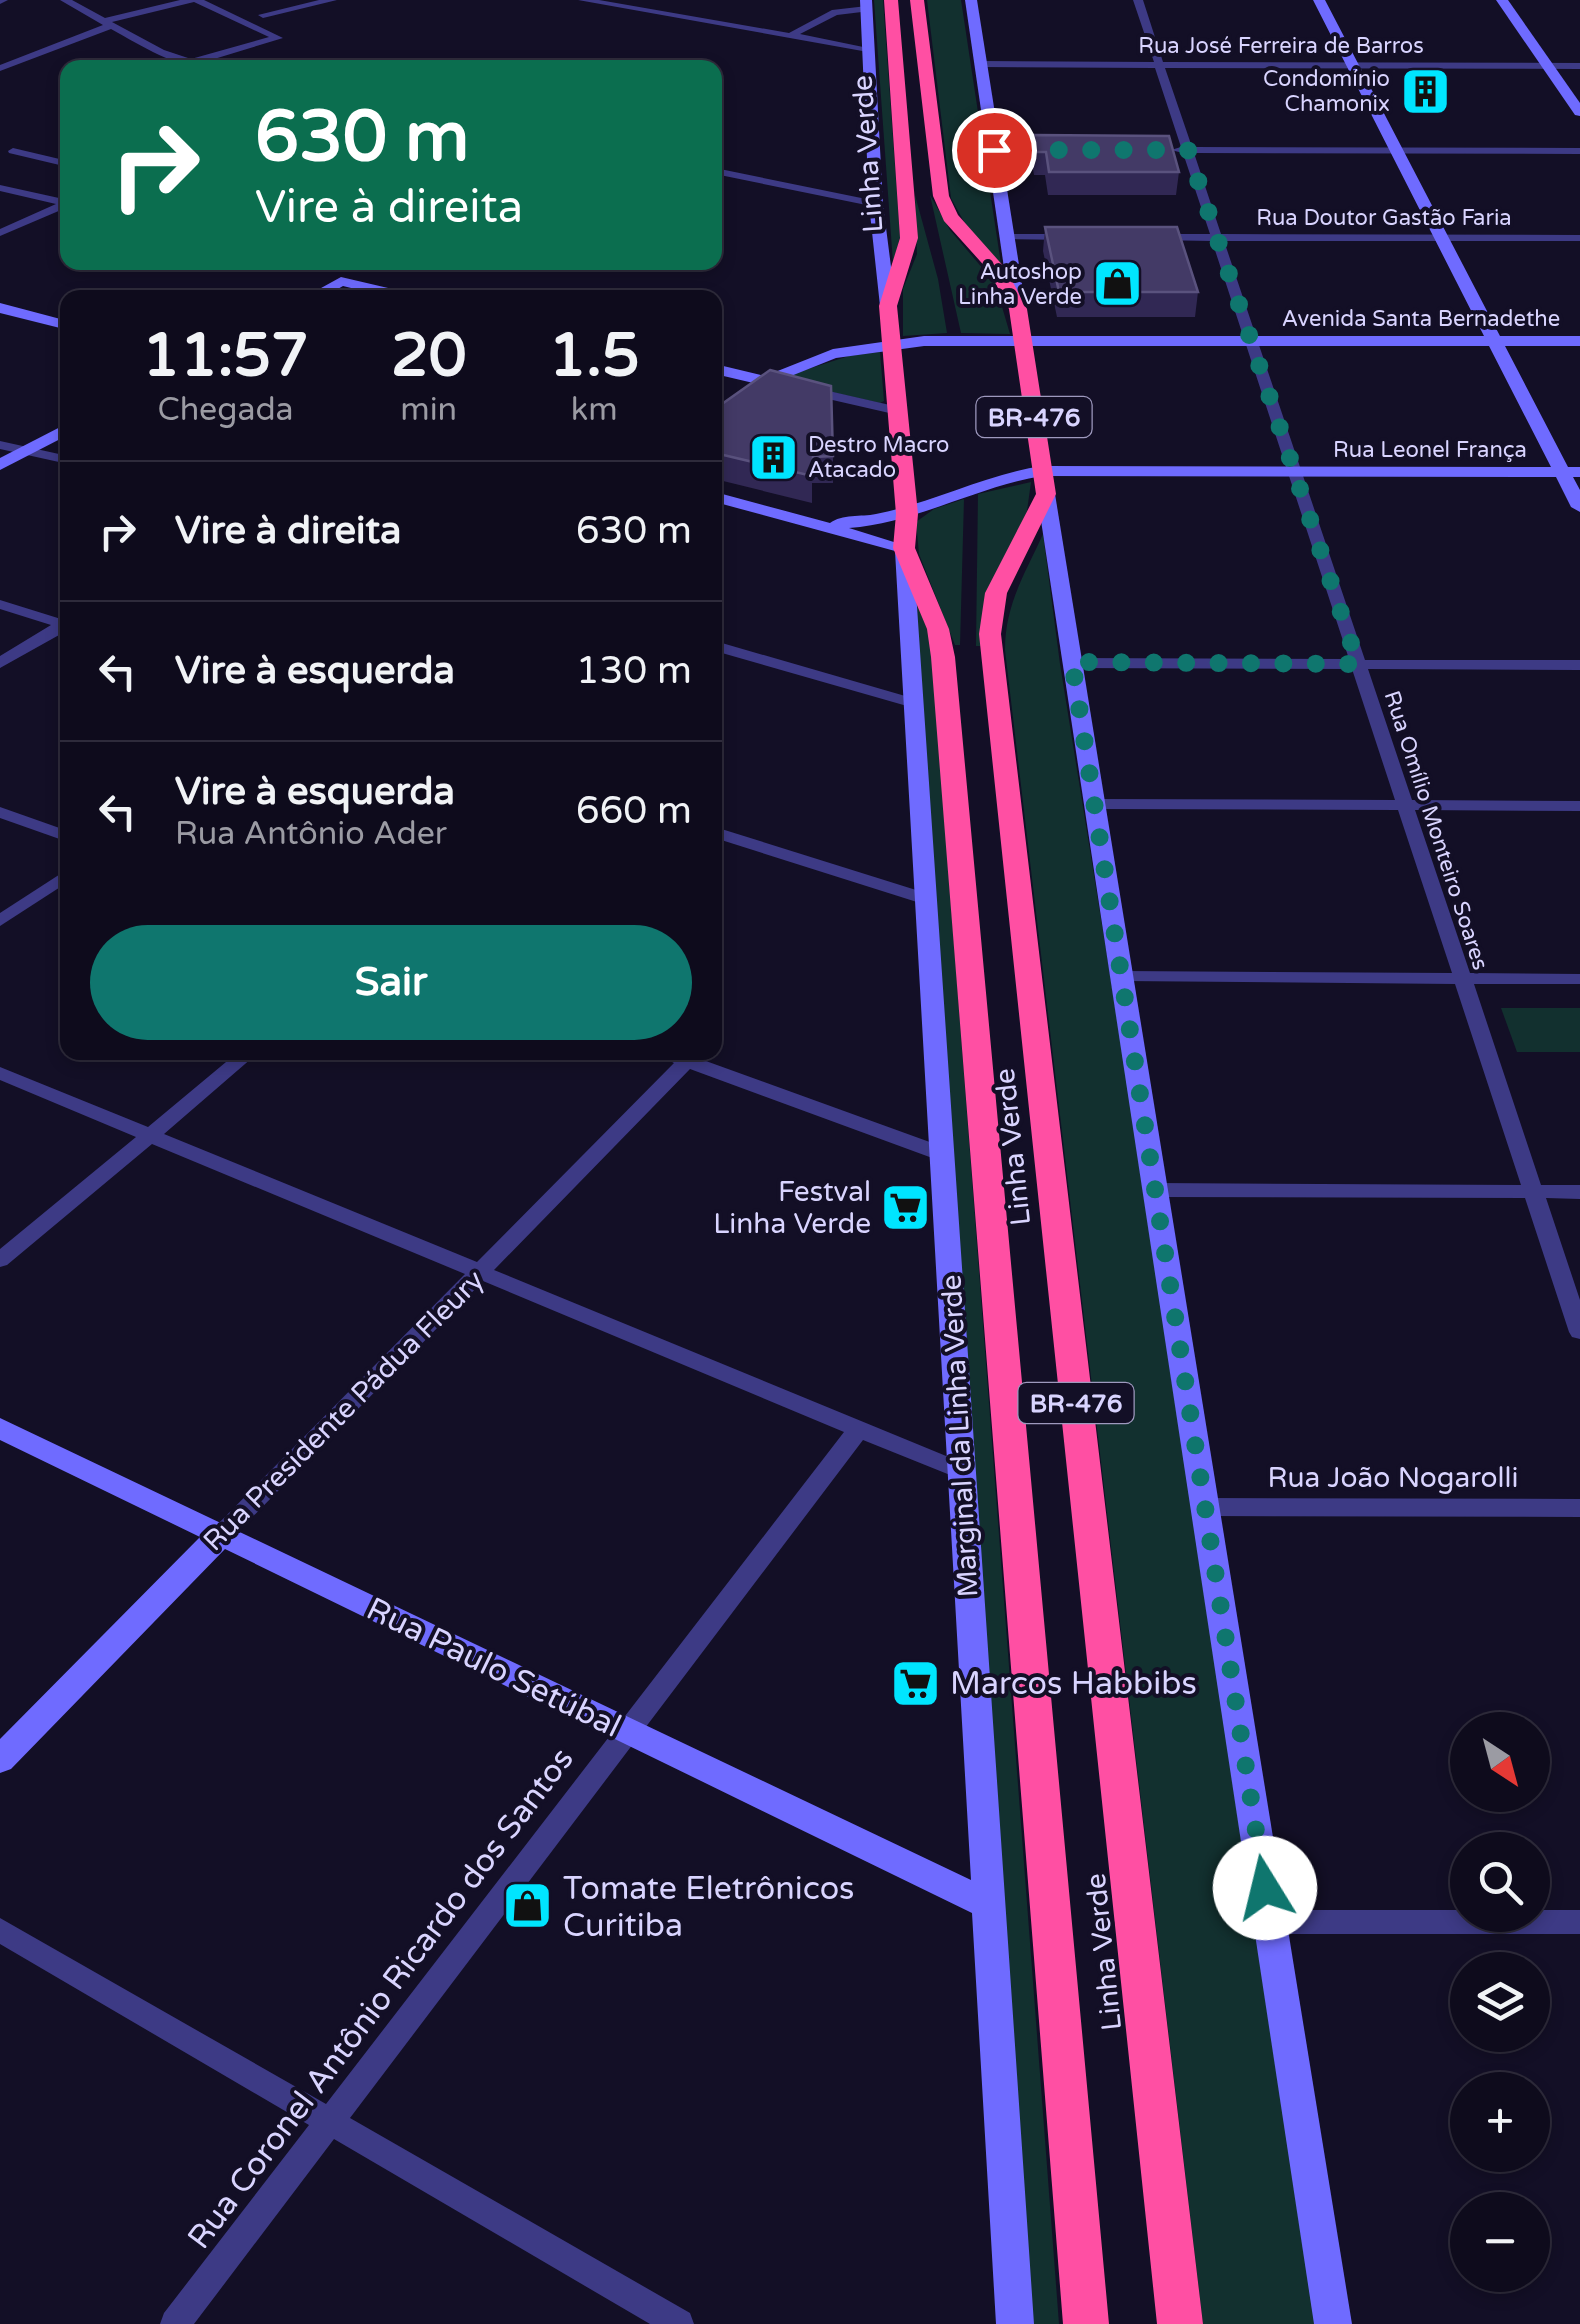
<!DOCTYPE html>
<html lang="pt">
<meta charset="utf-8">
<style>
body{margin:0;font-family:"Varela Round",sans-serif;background:#171425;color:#f1f3f6;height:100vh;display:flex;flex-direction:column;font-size:38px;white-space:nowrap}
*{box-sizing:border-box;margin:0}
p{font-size:32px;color:#9b9ba3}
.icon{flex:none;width:55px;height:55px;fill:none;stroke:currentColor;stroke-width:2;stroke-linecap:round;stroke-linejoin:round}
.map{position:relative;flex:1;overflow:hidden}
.drawer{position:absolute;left:60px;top:290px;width:662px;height:770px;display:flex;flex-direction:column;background:#0e0b1c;border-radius:20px;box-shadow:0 5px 15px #0003,0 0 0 2px #2e2b3b}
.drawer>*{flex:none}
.hud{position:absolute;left:60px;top:60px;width:662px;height:210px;border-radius:20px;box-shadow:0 5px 15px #0003,0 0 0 2px #2e2b3b;background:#0b6e4f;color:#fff;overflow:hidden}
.needle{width:65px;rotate:144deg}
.fabs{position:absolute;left:1450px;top:1712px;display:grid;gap:20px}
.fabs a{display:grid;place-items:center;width:100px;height:100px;border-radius:50%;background:#0e0b1c;box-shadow:0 5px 15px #0003,0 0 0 2px #2e2b3b;font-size:50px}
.pin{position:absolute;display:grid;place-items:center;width:85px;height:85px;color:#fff;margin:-42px;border:5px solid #fff;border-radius:50%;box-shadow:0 2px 10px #0007}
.me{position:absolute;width:110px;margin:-55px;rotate:351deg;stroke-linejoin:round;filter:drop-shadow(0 0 8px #0008)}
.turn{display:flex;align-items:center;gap:35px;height:210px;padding:0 30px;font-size:45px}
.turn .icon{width:130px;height:130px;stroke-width:2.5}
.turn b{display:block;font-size:70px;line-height:85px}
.eta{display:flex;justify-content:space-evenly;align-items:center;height:170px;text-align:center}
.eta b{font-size:60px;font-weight:800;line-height:70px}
.action{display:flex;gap:20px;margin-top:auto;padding:20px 30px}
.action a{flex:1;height:115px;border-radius:60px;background:#0f766e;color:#fff;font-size:40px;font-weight:800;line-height:115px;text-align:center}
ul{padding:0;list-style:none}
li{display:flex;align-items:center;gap:30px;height:140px;padding:0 30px;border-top:2px solid #2e2b3b}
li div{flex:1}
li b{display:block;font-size:38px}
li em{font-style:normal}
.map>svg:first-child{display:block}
.green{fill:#12302f}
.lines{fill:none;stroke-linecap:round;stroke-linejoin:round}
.street{fill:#3d3a85;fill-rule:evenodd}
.secondary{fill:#6f6bff;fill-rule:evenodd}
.highway{fill:#ff4fa3;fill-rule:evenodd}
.wall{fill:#312854}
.building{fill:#433a66;stroke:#5a527e;stroke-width:2.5}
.route{stroke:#0f766e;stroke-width:18;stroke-dasharray:0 32.4}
.labels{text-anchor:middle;stroke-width:8;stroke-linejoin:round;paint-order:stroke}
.far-street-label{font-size:22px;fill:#d9d4ff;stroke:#130f26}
.far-poi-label{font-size:22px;fill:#d9d4ff;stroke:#130f26;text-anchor:end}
.shield{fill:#130f26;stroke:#9e99be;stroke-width:2.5}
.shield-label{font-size:25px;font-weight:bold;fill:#d9d4ff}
.street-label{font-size:28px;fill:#d9d4ff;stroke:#130f26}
.poi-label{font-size:28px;fill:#d9d4ff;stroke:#130f26;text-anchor:end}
.near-street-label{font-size:32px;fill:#d9d4ff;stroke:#130f26}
.near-poi-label{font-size:32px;fill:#d9d4ff;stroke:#130f26;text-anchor:start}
</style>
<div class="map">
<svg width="1580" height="2324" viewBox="0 0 1580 2324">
<rect width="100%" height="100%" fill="#130f26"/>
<!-- green -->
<g class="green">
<polygon points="874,0 883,0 900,237 893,263"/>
<polygon points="927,0 961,0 1001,264 969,231 951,198"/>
<polygon points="915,195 938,279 947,333 903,336 903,289 917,254"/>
<polygon points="930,195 950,230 995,283 1010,334 961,333"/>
<polygon points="880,352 884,401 880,403 792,383 789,375 849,356"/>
<polygon points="1031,482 1027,511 981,646 976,646 978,494"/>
<polygon points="964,499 960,645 955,645 919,554 916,522 934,509"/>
<path d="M1043 534 1060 664 1327 2324H1203L1005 650C1005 604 1025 574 1043 534Z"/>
<polygon points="914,597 928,631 932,654 1059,2324 1031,2324"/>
<polygon points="1501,1008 1580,1008 1580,1052 1517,1052"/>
</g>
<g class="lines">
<!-- street -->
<g class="street">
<polygon points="0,0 8,0 0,4"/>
<path d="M60 0H72L105 18 180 0H204L283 38 201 63 212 68C175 68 142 46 111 29L0 71V65L103 25ZM194 2 269 37 191 59 164 50 112 22Z"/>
<polygon points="319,0 337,0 263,18 258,15"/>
<polygon points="578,0 599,0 789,33 832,10 867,6 870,11 837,15 800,34 873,49 868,52"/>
<polygon points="1133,0 1143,0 1163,62 1580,63 1580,69 1165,68 1192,147 1580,148 1580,154 1194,153 1221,234 1580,235 1580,241 1224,241 1365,660 1580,660 1580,670 1368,669 1412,800 1580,801 1580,811 1415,810 1470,973 1580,974 1580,984 1474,984 1541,1185 1580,1185 1580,1199 1546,1198 1580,1300 1580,1339 1572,1337 1569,1332 1525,1198 1155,1197 1145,1190 1155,1183 1521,1185 1455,984 1122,981 1113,976 1122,971 1452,973 1398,810 1094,809 1086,804 1094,799 1395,800 1352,669 1072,668 1064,663 1072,658 1349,659 1212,241 1154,240 1148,237 1154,234 1210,234 1183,153 1171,150 1181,147 1155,68 981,67 976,64 981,61 1154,62"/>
<polygon points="994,147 1057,147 1062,150 1057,153 990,152 990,148"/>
<polygon points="13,148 68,161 68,167 9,153 8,151"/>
<polygon points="715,168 876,201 882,204 876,207 715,174"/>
<polygon points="0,185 68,200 68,207 0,236 0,229 56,204 0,191"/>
<polygon points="1007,234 1070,234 1076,237 1070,240 1003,239 1003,235"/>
<polygon points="807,386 903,408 905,411 898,415 802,393 801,390"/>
<polygon points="0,441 68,456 68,464 0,449"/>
<polygon points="0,600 61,619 68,617 68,630 0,668 0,656 51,625 0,609"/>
<polygon points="715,641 919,700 921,703 919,706 907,706 715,651"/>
<polygon points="0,807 68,831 68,842 0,818"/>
<polygon points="715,827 932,895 935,899 926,904 920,903 715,838"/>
<polygon points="68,869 68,882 0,926 0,913"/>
<polygon points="238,1052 259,1052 164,1134 477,1262 674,1063 653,1052 681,1052 949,1149 952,1154 942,1160 935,1159 690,1069 494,1270 968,1465 971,1471 968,1477 960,1479 863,1440 350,2118 690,2313 694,2324 650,2324 334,2139 194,2324 160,2324 164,2313 309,2125 0,1944 0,1918 326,2104 844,1432 483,1281 229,1541 221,1544 213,1541 209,1535 213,1529 465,1274 152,1144 7,1265 0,1267 0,1249 136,1137 0,1080 0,1067 148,1127"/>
<polygon points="1205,1498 1580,1499 1580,1517 1205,1516 1197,1513 1193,1507 1197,1501"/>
<polygon points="1270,1910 1468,1910 1468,1915 1532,1915 1532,1910 1580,1910 1580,1934 1270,1934 1260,1930 1256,1922 1260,1914"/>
</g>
<!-- secondary -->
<g class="secondary">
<polygon points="860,0 872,0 883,204 896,306 888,311 880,306 869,204"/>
<polygon points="965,0 977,0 1026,309 1018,314 1010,309"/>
<path d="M1313 0H1325L1500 336H1580V346H1505L1568 467H1580V477H1573L1580 490V512L1571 507 1556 477 1042 476C976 487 916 523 849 528L913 548 1034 2324H996L972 1913 225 1549 11 1769 0 1773V1739L200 1537 0 1440V1418L971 1880 895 551 715 502V492L830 523C842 514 861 517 876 514 933 503 984 475 1042 466L1551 467 1489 346H924L836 358 766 386 715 374V364L765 376 833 349 924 336H1484Z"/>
<polygon points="1496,0 1508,0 1580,103 1580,116 1575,115"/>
<polygon points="341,277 418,295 420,298 392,298 343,286 322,298 303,298"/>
<polygon points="0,303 68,321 68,330 0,313"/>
<polygon points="68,423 68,435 0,470 0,458"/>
<polygon points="1046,489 1055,494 1352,2324 1314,2324 1037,494"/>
</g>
<!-- highway -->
<g class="highway">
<polygon points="884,0 898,0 918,238 897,306 918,514 915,548 949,629 955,657 1109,2324 1063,2324 931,657 927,629 893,548 896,514 879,306 900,238"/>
<polygon points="910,0 924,0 949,196 958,215 1006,269 1027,309 1056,494 1007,593 1001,634 1203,2324 1157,2324 979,634 985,593 1036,494 1009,309 989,271 944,221 933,196"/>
</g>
</g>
<!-- wall -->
<g class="wall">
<polygon points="1033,135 1179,172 1176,195 1048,195 1045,175 1034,175 1031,158"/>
<polygon points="1045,227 1198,292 1195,317 1057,317 1043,251"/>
<polygon points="715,409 833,456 833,483 812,483 812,503 715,479"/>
</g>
<!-- building -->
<g class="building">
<polygon points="1033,135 1169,136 1179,172 1049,172 1046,152 1035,152"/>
<polygon points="1045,227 1177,227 1198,292 1059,292"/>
<polygon points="770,370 831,386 833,456 813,457 812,476 715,453 715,409"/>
</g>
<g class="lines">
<!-- route -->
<polyline class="route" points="994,150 1188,150 1358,664 1072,662 1265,1888"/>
</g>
<!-- icons -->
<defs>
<symbol id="building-square" viewBox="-11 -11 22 22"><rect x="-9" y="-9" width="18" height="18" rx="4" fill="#00e5ff" stroke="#130f26"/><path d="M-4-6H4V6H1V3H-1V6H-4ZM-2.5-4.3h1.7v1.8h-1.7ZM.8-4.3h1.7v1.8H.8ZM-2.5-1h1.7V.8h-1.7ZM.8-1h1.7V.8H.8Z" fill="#111"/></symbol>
<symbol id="shop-square" viewBox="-11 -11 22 22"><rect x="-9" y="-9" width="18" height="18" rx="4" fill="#00e5ff" stroke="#130f26"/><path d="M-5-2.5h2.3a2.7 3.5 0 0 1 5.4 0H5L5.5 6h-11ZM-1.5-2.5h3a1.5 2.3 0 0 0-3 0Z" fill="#111"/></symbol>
<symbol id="supermarket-square" viewBox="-11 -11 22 22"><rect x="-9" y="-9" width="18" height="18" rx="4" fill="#00e5ff" stroke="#130f26"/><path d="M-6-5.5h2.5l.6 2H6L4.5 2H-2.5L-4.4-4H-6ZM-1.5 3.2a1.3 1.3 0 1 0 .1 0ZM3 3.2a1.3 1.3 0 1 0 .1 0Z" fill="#111"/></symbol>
</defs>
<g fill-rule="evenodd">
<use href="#building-square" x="1398" y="64" width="55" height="55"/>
<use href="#shop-square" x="1090" y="256" width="55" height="55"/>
<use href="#building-square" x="746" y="430" width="55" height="55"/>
<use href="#supermarket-square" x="878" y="1180" width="55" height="55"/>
<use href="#supermarket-square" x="888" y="1656" width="55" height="55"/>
<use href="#shop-square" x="500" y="1878" width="55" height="55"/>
</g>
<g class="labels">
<!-- far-street labels -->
<g class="far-street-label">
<text x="1281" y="53">Rua José Ferreira de Barros</text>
<text x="1384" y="225">Rua Doutor Gastão Faria</text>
<text x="1421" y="326">Avenida Santa Bernadethe</text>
<text x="1430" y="457">Rua Leonel França</text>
<text transform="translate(1437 830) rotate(72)" y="8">Rua Omílio Monteiro Soares</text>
</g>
<!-- far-poi labels -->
<g class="far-poi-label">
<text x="1390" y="86">Condomínio<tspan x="1390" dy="25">Chamonix</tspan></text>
<text x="1082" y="279">Autoshop<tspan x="1082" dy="25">Linha Verde</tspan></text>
<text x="808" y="452" text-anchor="start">Destro Macro<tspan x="808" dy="25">Atacado</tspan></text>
</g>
<!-- shield labels -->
<g class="shield">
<rect x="976.5" y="397" width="115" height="40" rx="8"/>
<rect x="1018.5" y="1383" width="115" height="40" rx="8"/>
</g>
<g class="shield-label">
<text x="1034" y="426">BR-476</text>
<text x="1076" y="1412">BR-476</text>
</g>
<!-- street labels -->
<g class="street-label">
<text transform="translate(867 154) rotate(-94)" y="10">Linha Verde</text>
<text transform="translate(1012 1147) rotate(-96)" y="10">Linha Verde</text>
<text transform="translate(343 1410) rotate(-45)" y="10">Rua Presidente Pádua Fleury</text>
<text transform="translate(959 1436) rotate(-93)" y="10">Marginal da Linha Verde</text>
<text x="1393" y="1487">Rua João Nogarolli</text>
<text transform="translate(1103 1952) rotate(-96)" y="10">Linha Verde</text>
</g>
<!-- poi labels -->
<g class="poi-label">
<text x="871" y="1201">Festval<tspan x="871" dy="32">Linha Verde</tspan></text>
</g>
<!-- near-street labels -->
<g class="near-street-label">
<text transform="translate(494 1667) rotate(26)" y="11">Rua Paulo Setúbal</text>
<text transform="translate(380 1998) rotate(-53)" y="11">Rua Coronel Antônio Ricardo dos Santos</text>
</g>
<!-- near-poi labels -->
<g class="near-poi-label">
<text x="950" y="1694">Marcos Habbibs</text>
<text x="563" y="1899">Tomate Eletrônicos<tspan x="563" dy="37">Curitiba</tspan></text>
</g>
</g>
</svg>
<div class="fabs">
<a><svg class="needle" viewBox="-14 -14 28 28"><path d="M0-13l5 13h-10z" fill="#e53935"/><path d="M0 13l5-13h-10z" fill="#9b9ba3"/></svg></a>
<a><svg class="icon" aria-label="search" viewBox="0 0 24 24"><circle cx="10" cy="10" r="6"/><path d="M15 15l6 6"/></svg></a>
<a><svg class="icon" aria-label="layers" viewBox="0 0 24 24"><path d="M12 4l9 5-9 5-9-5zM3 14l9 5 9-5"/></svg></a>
<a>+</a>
<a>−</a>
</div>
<div class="pin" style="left:994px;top:150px;background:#d93025"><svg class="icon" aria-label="arrive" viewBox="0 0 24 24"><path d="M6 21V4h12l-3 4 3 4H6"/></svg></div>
<svg class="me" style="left:1265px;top:1888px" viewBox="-20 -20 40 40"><circle r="19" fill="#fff"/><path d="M0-13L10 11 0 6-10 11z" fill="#0f766e"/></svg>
<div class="hud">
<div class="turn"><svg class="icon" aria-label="right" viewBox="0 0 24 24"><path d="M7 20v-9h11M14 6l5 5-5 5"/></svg><div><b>630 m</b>Vire à direita</div></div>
</div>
<section class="drawer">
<div class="eta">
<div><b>11:57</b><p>Chegada</p></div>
<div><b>20</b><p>min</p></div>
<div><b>1.5</b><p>km</p></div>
</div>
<ul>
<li><svg class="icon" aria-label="right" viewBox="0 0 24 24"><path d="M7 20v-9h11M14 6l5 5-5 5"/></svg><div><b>Vire à direita</b></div><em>630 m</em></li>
<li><svg class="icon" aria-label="left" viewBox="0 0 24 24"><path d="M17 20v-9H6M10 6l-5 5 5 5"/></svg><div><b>Vire à esquerda</b></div><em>130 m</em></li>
<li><svg class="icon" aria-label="left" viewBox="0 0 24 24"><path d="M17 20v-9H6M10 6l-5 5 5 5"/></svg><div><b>Vire à esquerda</b><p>Rua Antônio Ader</p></div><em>660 m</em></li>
</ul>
<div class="action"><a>Sair</a></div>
</section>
</div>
